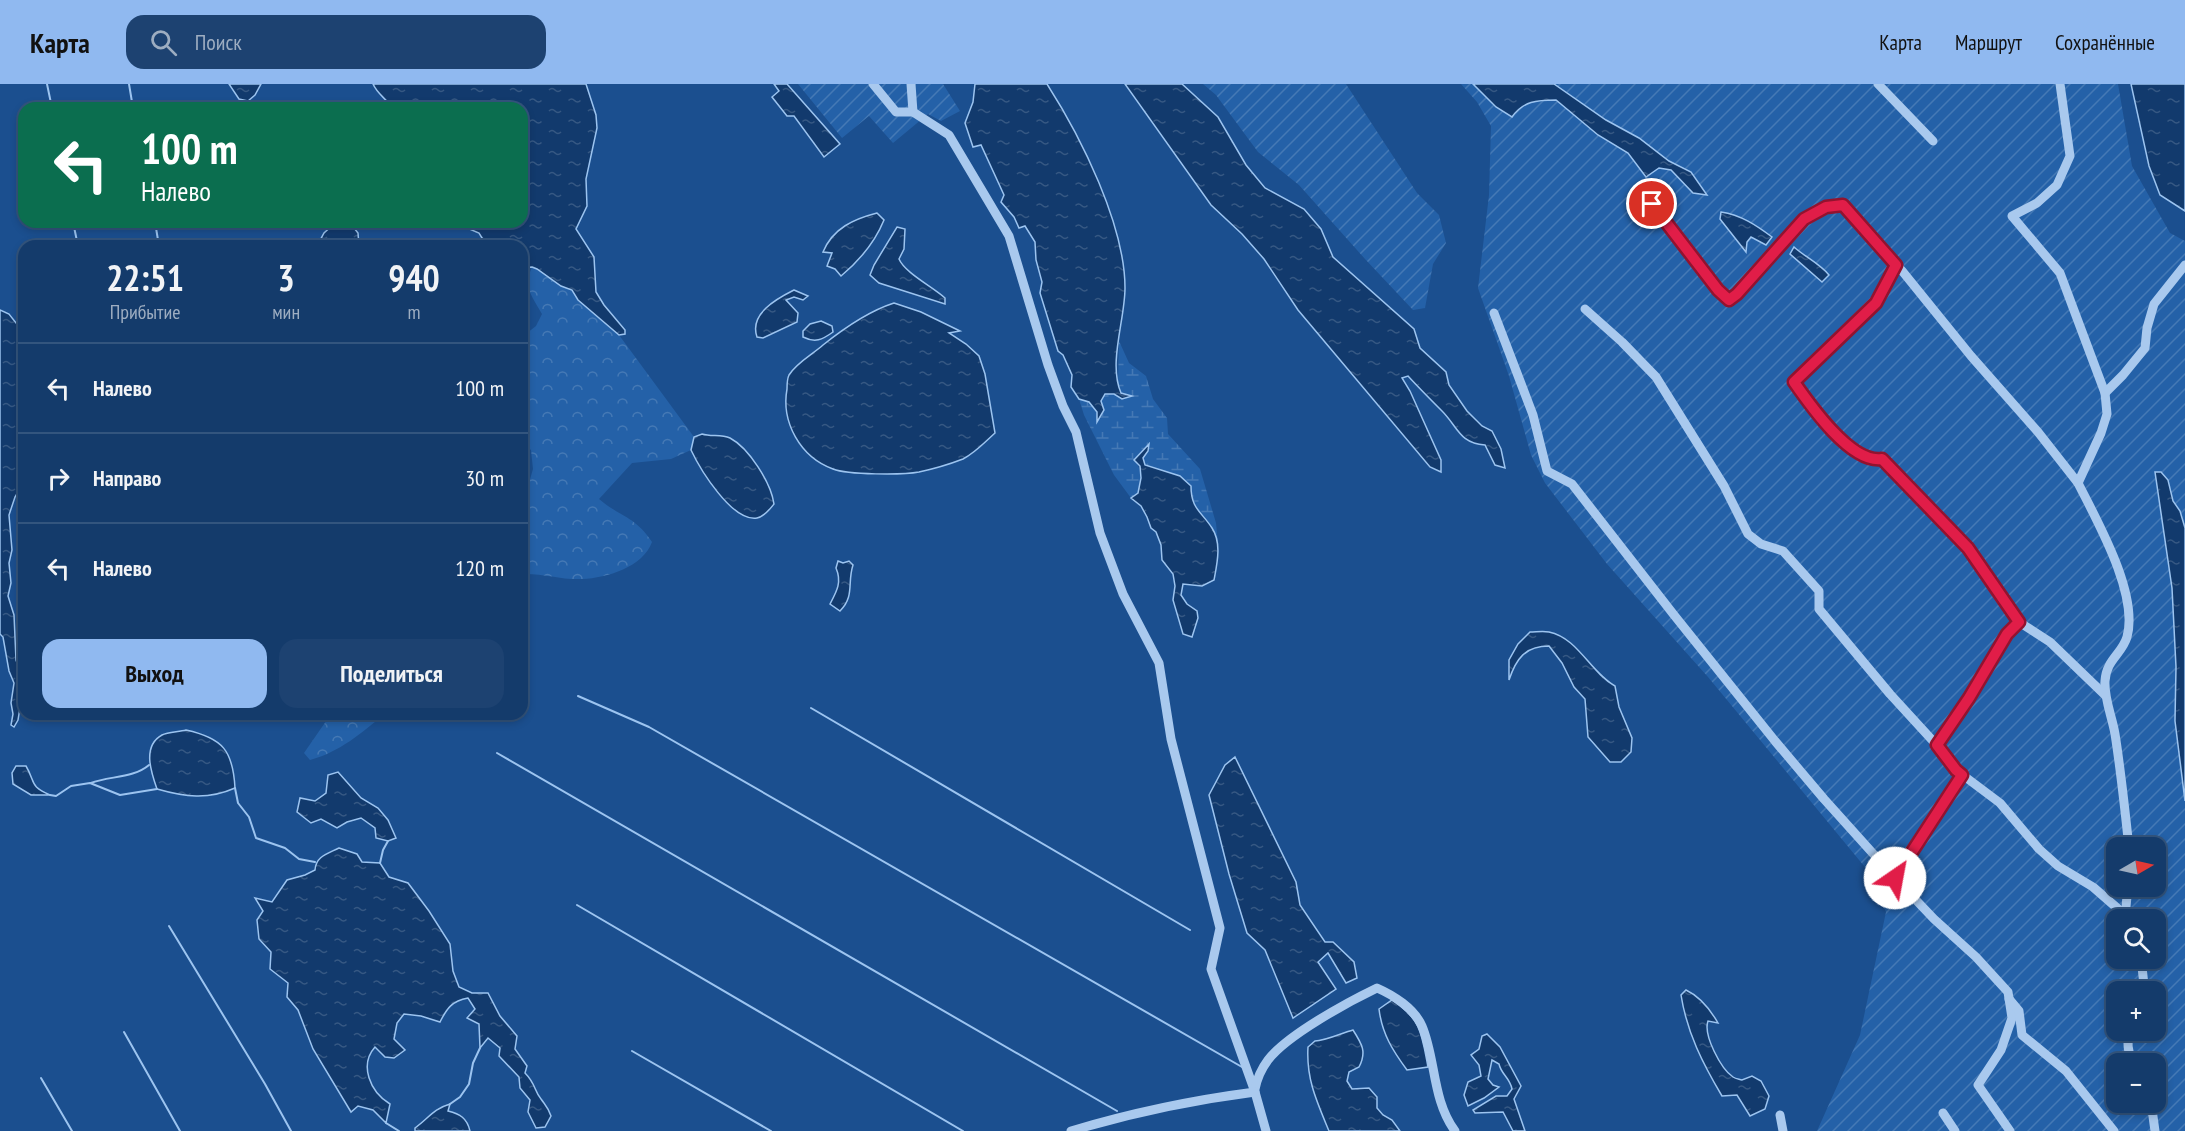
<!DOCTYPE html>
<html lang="ru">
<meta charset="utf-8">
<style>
body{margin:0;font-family:"PT Sans Narrow",sans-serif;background:#1d4271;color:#f1f3f6;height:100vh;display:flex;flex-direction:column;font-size:22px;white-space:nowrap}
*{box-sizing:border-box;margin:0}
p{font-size:20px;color:#9dadc1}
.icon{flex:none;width:33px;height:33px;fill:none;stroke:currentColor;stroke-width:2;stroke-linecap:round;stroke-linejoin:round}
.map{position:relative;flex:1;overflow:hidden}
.details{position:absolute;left:18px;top:156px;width:510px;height:480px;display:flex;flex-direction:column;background:#143b6b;border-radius:18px;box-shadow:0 3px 9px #0003,0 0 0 2px #33557e}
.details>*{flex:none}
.guide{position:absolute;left:18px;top:18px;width:510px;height:126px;border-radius:18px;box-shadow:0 3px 9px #0003,0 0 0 2px #33557e;background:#0b6e4f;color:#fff;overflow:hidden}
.needle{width:39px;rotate:81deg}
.controls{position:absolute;left:2106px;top:753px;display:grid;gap:12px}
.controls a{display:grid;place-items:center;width:60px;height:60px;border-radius:12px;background:#143b6b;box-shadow:0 3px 9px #0003,0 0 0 2px #33557e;font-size:30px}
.pin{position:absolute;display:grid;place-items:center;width:51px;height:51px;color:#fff;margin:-26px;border:3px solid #fff;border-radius:50%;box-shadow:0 2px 6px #0007}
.me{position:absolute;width:66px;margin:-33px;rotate:33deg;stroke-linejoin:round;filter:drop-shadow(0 0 4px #0008)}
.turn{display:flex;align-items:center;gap:21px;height:126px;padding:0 24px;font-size:27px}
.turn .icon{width:78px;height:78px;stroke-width:2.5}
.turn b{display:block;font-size:42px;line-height:51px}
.eta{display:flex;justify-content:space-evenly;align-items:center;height:102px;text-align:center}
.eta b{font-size:36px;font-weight:600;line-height:42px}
.primary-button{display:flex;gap:12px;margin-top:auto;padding:12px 24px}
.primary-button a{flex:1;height:69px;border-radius:18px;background:#90b9f0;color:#111;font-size:24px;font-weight:600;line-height:69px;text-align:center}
.primary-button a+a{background:#1d4271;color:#f1f3f6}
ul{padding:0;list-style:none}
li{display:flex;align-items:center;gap:18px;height:90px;padding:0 24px;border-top:2px solid #33557e}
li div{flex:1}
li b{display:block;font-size:22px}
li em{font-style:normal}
header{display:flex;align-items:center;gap:36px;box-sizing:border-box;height:84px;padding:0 30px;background:#90b9f0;color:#111}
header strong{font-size:28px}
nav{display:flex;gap:33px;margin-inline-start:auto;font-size:21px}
.search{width:420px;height:54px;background:#1d4271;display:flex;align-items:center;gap:15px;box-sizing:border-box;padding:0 21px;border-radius:18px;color:#9dadc1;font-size:22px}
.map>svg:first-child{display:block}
.forest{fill:url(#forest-crowns)}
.wetland{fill:url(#wetland-marsh)}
.garden{fill:url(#garden-furrows);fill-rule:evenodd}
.water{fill:url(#water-ripples);stroke:#9cc4f0;stroke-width:1.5}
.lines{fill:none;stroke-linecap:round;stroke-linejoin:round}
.stream{stroke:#9cc4f0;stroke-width:2}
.minor{stroke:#a9c9ee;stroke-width:9}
.route-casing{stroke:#92132f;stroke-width:15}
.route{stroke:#e11d48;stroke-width:10}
</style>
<header>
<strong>Карта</strong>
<div class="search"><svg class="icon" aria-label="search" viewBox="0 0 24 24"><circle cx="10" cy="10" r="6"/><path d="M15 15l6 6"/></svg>Поиск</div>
<nav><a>Карта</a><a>Маршрут</a><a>Сохранённые</a></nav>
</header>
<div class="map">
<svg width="2185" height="1047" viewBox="0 0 2185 1047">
<defs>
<pattern id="forest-crowns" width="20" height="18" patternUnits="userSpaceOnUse" patternTransform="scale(1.5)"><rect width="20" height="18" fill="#2461a8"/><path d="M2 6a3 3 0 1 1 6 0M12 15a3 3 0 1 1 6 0" fill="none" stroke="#4579b5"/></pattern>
<pattern id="wetland-marsh" width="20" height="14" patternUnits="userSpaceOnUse" patternTransform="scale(1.5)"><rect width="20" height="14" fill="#2461a8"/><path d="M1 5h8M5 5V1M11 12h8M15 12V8" fill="none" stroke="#4579b5"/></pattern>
<pattern id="garden-furrows" width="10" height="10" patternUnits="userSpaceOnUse" patternTransform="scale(1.5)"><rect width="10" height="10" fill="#2461a8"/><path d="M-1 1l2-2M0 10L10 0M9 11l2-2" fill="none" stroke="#4579b5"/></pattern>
<pattern id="water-ripples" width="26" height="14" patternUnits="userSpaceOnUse" patternTransform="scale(1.5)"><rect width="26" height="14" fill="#123a6d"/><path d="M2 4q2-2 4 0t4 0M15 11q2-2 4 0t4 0" fill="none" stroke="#365883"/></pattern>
</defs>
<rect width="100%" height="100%" fill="#1b4f8f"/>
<!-- forest -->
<g class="forest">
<path d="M532 183 537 185 561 202 572 206 578 217 619 251 694 353 691 366 671 375 632 379 599 415C620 433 635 432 652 458 643 483 607 494 582 495 562 496 542 489 522 490V423L533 385 531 366 522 357V253L536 242 542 230C532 212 523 204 532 183Z"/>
<path d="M331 630H385C361 649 340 668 310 676L304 669Z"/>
</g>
<!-- wetland -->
<path class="wetland" d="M1119 257 1129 279 1146 292 1153 315 1167 334 1168 350 1200 385 1216 439 1218 460 1213 445 1200 431 1180 392 1145 381 1143 374 1148 367 1134 375C1143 386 1140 396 1138 409L1131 414 1114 391 1084 331 1079 315 1089 317 1097 328V337L1101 317 1105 310H1114L1122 315 1131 312 1121 309 1118 300Z"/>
<!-- garden -->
<g class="garden">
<polygon points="798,0 943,0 960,27 941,37 928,30 893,59 869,32 842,54"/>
<polygon points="1203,0 1346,0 1417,109 1439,131 1446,159 1433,180 1425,224 1413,226 1365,175 1299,101 1258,68 1216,11"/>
<path d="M1461 0H2118L2132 82 2170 149 2185 157V1047H1817L1860 951 1886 828 1869 788 1708 593 1607 480 1545 399 1531 371 1509 292 1478 204 1489 111 1491 42 1477 18ZM2116 764H2156V802H2116ZM2116 836H2156V874H2116ZM2116 908H2156V946H2116ZM2116 980H2156V1018H2116Z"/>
</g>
<!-- water -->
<g class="water">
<polygon points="229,0 261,0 255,11 248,17 239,15"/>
<path d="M373 0H586L596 31 597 44 586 95 587 122 576 145 594 173 596 208 604 221 625 246V250L619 251 578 216 572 206 561 202 537 185 532 183 522 184V162H487L479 149 453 138H522V24H392C386 14 378 11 373 0Z"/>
<polygon points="774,0 787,0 840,60 824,73 794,32 787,32 772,13 779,7"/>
<path d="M975 0H1047C1081 53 1125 141 1125 204 1125 236 1108 279 1121 309L1132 312 1122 315 1114 310H1105L1101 317 1104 326 1097 338V328L1089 318 1079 315 1071 303 1072 291 1063 271 1058 267 1040 209 1042 198 1036 176 1035 158 1025 142 1019 144 1014 133 1001 118 1004 111 981 61 973 63 965 39 973 18Z"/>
<path d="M1125 0H1182L1218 33 1246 81 1265 104 1304 125 1321 145 1333 173 1414 245 1420 264 1446 288 1449 301 1467 327 1482 342 1492 347 1501 365 1505 384 1495 381 1485 361C1459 359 1458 343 1442 327 1430 315 1419 304 1408 292L1402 294 1410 307 1441 376V388L1430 383 1298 226 1264 175 1242 150 1211 121Z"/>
<path d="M1473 0H1554L1606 36 1639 54 1669 77 1691 88 1707 111 1693 109 1671 86 1659 84 1646 93 1628 69 1598 51 1556 16C1537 16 1523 17 1512 33L1496 23Z"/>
<polygon points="2131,0 2185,0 2185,127 2160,111 2149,82"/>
<path d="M1721 128C1741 131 1756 141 1772 153L1766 161 1751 153 1747 158 1746 168 1720 135Z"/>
<path d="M877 129 884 136C875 158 859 177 841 192L835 185 827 182 832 169 823 168C833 144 854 135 877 129Z"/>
<polygon points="335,139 350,139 358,149 359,162 317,162 324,149"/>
<path d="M897 143 905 145 904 165 899 175C905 189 933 203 945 214V220L879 199 870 191 874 181Z"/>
<path d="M1794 163C1805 173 1819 179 1829 191L1822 198 1790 170Z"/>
<path d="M794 206 808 212 803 216 794 213 786 216 798 229 797 238 763 254 757 253C749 230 776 215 794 206Z"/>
<path d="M894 219 921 228 960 247 949 249 966 260 979 272 985 290 995 349C985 358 975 369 963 375 950 380 933 385 919 388 903 391 848 391 833 385 800 373 781 338 787 305 787 301 787 295 789 291 796 279 813 270 823 261 843 245 869 227 894 219Z"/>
<polygon points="0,226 9,230 24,249 24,398 15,413 9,431 12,466 9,479 11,499 8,512 14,531 16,576 23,595 23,605 18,636 14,643 11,641 13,630 11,619 14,599 9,587 3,553 0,550"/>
<path d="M821 237 832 242 833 248C822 256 815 259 803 253V247L810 240Z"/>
<path d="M702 350C711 353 721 350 730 354 749 364 771 399 774 420 770 425 764 433 757 434 732 438 700 385 691 366L694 353Z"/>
<path d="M1149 360 1148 367 1143 374 1145 381 1180 392 1191 402C1191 425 1201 427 1212 444 1222 459 1217 480 1214 496L1202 502 1183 500 1181 511 1187 520 1197 527 1198 534 1192 553 1183 550 1173 516 1175 502 1173 490 1162 476 1161 461 1156 448 1151 444 1147 433 1141 422 1131 414 1138 409 1141 394 1140 382 1134 376Z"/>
<polygon points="2155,388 2161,388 2168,396 2173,417 2180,427 2185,444 2185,717 2175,637 2176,583 2172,504"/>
<path d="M838 477 843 479 849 477 853 481C847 499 855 512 840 527L830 520C837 507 842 498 836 484Z"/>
<path d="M1530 548C1536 548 1543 547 1549 548 1578 554 1590 588 1615 602L1619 623 1632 654 1631 668 1621 678H1610L1588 653 1585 615 1574 603 1562 579 1549 562C1525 562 1516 575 1509 596V576L1518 560Z"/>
<path d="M186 646C223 654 233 667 235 704 208 716 185 713 157 705 151 688 142 662 162 651 168 648 179 648 186 646Z"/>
<polygon points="1235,673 1296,798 1300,821 1325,858 1333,858 1354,878 1357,894 1346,899 1328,869 1318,878 1336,905 1293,934 1265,866 1247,849 1229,790 1209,711 1225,681"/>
<path d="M16 682H26C36 699 29 702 50 711H31L13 700 12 689Z"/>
<polygon points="338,688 361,714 378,724 388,736 396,754 388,757 376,754 375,744 361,734 347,738 337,744 321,735 311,739 297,728 300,714 315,717 326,709 328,691"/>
<path d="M339 764 357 770 362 778 380 779 389 793 408 799 429 827 450 860 453 887 459 903 472 909H488L500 932 517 952 515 965 527 982 525 989C536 1000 534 1007 541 1015 546 1022 548 1023 551 1032L545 1043 536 1044 528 1028 530 1016 520 1004 519 993 499 972 500 964 488 954 480 964 479 940 467 934 475 925 468 914C452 917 447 924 440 938L421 932 404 930 397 939 394 955 405 966 394 974 385 973 375 963C359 981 370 1008 390 1020L386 1039 373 1026 358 1022 351 1028 313 965 298 926 287 913 288 899 270 885 271 868 259 855 257 836 263 827 255 814 272 818 287 796 305 791 315 786C316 772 327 770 339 764Z"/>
<path d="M1686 906C1701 913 1710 925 1718 939L1708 937C1703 951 1721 985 1733 993 1736 995 1739 995 1742 996L1752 992 1761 997 1769 1012 1765 1025 1750 1032 1737 1011 1722 1012C1703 980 1687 949 1681 911Z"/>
<path d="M1392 916C1421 934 1422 951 1428 983L1407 986C1393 967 1382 950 1379 925Z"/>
<path d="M1353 946C1362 960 1367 968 1359 983L1349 988 1347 997 1352 1005 1369 1004 1377 1013V1024L1383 1031 1392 1036 1400 1047H1329C1317 1018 1306 995 1308 963L1315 957C1325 957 1342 949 1353 946Z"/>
<path d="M1487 950 1500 963 1521 1002 1514 1015 1525 1047H1513L1503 1028 1475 1029 1473 1026 1496 1012H1507L1512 1005C1510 994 1501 990 1499 980L1492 976 1488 995 1493 1001 1499 1003 1484 1014 1468 1022 1464 1011 1468 998 1481 992 1479 981 1471 971 1479 965 1482 952Z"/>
<path d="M450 1020 448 1027C460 1030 467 1034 470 1047H415V1044C429 1034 433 1025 450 1020Z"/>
</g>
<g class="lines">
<!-- stream -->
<g class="stream">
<polyline points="47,0 52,24"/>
<polyline points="129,0 133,24"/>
<polyline points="73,138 78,162"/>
<polyline points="155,138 159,162"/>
<polyline points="578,612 649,643 1242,983"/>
<polyline points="811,624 1190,846"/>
<polyline points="497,669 1117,1027"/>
<path d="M91 699C109 692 134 694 149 681"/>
<polyline points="235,704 238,719 249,733 256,754 285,764 299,775 315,778"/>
<polyline points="50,711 56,712 71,702 90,699 120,711 157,705"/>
<polyline points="380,779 383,766 388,757"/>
<polyline points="577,821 963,1047"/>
<polyline points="169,842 265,1000 291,1047"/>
<polyline points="124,948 180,1047"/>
<polyline points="632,967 771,1047"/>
<polyline points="41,994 72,1047"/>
<polyline points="450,1020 460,1013 469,1000 473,979 480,964"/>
<polyline points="386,1039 399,1047"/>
</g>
<!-- minor -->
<g class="minor">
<polyline points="873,0 896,28 913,28 949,51 1009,152 1048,281 1063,322 1076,348 1100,449 1123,510 1159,579 1171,655 1220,844 1211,885 1255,1008 1266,1047"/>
<polyline points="911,0 913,28"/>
<polyline points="1878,0 1933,57"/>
<path d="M2060 0 2070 72 2057 101 2037 119 2012 132 2060 189 2105 309 2107 330 2101 349 2078 399C2097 437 2139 510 2127 553 2122 570 2106 576 2105 597 2104 615 2112 632 2115 650 2121 688 2125 726 2129 764"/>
<polyline points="1652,120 1718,205 1729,216 1737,210 1804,135 1826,123 1843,121 1903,188 1971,272 2038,348 2078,399"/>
<path d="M1896 181 1876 219 1794 298C1810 321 1851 380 1882 375L1968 464 2019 538 2050 558 2105 611"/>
<polyline points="1585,225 1622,258 1656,293 1724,402 1748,450 1761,460 1783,467 1819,507 1819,525 1890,610 1944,669 1956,686 2000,719 2039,765 2058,782 2093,803 2124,830"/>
<polyline points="1494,229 1533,331 1547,387 1572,400 1674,531 1775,657 1824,715 1895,794 1934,835 1976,873 2008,908 2012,934 2001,966 1978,1001 2010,1047"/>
<polyline points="2105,309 2123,291 2145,264 2147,244 2154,220 2185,181"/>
<polyline points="1937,661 1969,614 2008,550 2019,538"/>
<polyline points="1895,794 1962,691"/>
<polyline points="2125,833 2128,802"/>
<polyline points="2141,874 2144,901 2143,908"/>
<polyline points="2009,915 2019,927 2022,951 2066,987 2114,1047"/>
<path d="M2130 946C2126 958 2128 969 2133 980"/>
<path d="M1255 1005C1257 995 1262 984 1268 976 1287 951 1348 918 1377 904 1393 911 1414 924 1422 942 1436 975 1432 1016 1455 1047"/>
<polyline points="2151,1018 2155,1047"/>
<polyline points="1943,1029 1955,1047"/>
<polyline points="1780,1031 1783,1047"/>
<path d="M1071 1047C1131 1029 1193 1016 1255 1008"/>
</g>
</g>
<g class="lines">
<defs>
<path id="route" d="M1652 120 1718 206 1729 216 1737 210 1804 135 1826 123 1843 121 1896 181 1876 219 1794 298C1810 321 1851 380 1882 375L1968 464 2019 538 2007 550 1969 614 1937 661 1956 686 1962 691 1895 794"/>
</defs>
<!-- route casing -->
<use href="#route" class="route-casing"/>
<!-- route -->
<use href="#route" class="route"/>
</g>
</svg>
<div class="controls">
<a><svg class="needle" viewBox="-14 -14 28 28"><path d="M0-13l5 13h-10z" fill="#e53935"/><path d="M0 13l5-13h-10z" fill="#9dadc1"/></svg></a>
<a><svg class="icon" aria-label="search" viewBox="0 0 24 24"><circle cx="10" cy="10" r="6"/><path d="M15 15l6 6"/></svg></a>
<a>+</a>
<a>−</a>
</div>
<div class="pin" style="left:1652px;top:120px;background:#d93025"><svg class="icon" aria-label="arrive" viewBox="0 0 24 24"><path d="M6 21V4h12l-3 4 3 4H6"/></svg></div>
<svg class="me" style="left:1895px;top:794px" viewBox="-20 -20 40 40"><circle r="19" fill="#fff"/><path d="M0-13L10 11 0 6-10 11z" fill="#e11d48"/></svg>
<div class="guide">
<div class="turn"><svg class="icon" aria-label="left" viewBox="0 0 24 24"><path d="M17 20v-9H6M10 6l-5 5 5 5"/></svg><div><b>100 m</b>Налево</div></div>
</div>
<section class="details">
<div class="eta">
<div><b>22:51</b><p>Прибытие</p></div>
<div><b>3</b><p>мин</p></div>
<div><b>940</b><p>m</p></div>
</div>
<ul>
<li><svg class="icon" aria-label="left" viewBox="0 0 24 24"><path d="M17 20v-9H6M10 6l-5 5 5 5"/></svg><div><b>Налево</b></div><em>100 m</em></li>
<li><svg class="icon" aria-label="right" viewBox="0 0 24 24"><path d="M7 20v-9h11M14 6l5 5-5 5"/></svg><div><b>Направо</b></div><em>30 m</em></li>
<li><svg class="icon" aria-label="left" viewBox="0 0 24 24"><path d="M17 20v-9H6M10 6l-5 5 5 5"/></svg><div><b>Налево</b></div><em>120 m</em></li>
</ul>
<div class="primary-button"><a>Выход</a><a>Поделиться</a></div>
</section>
</div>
